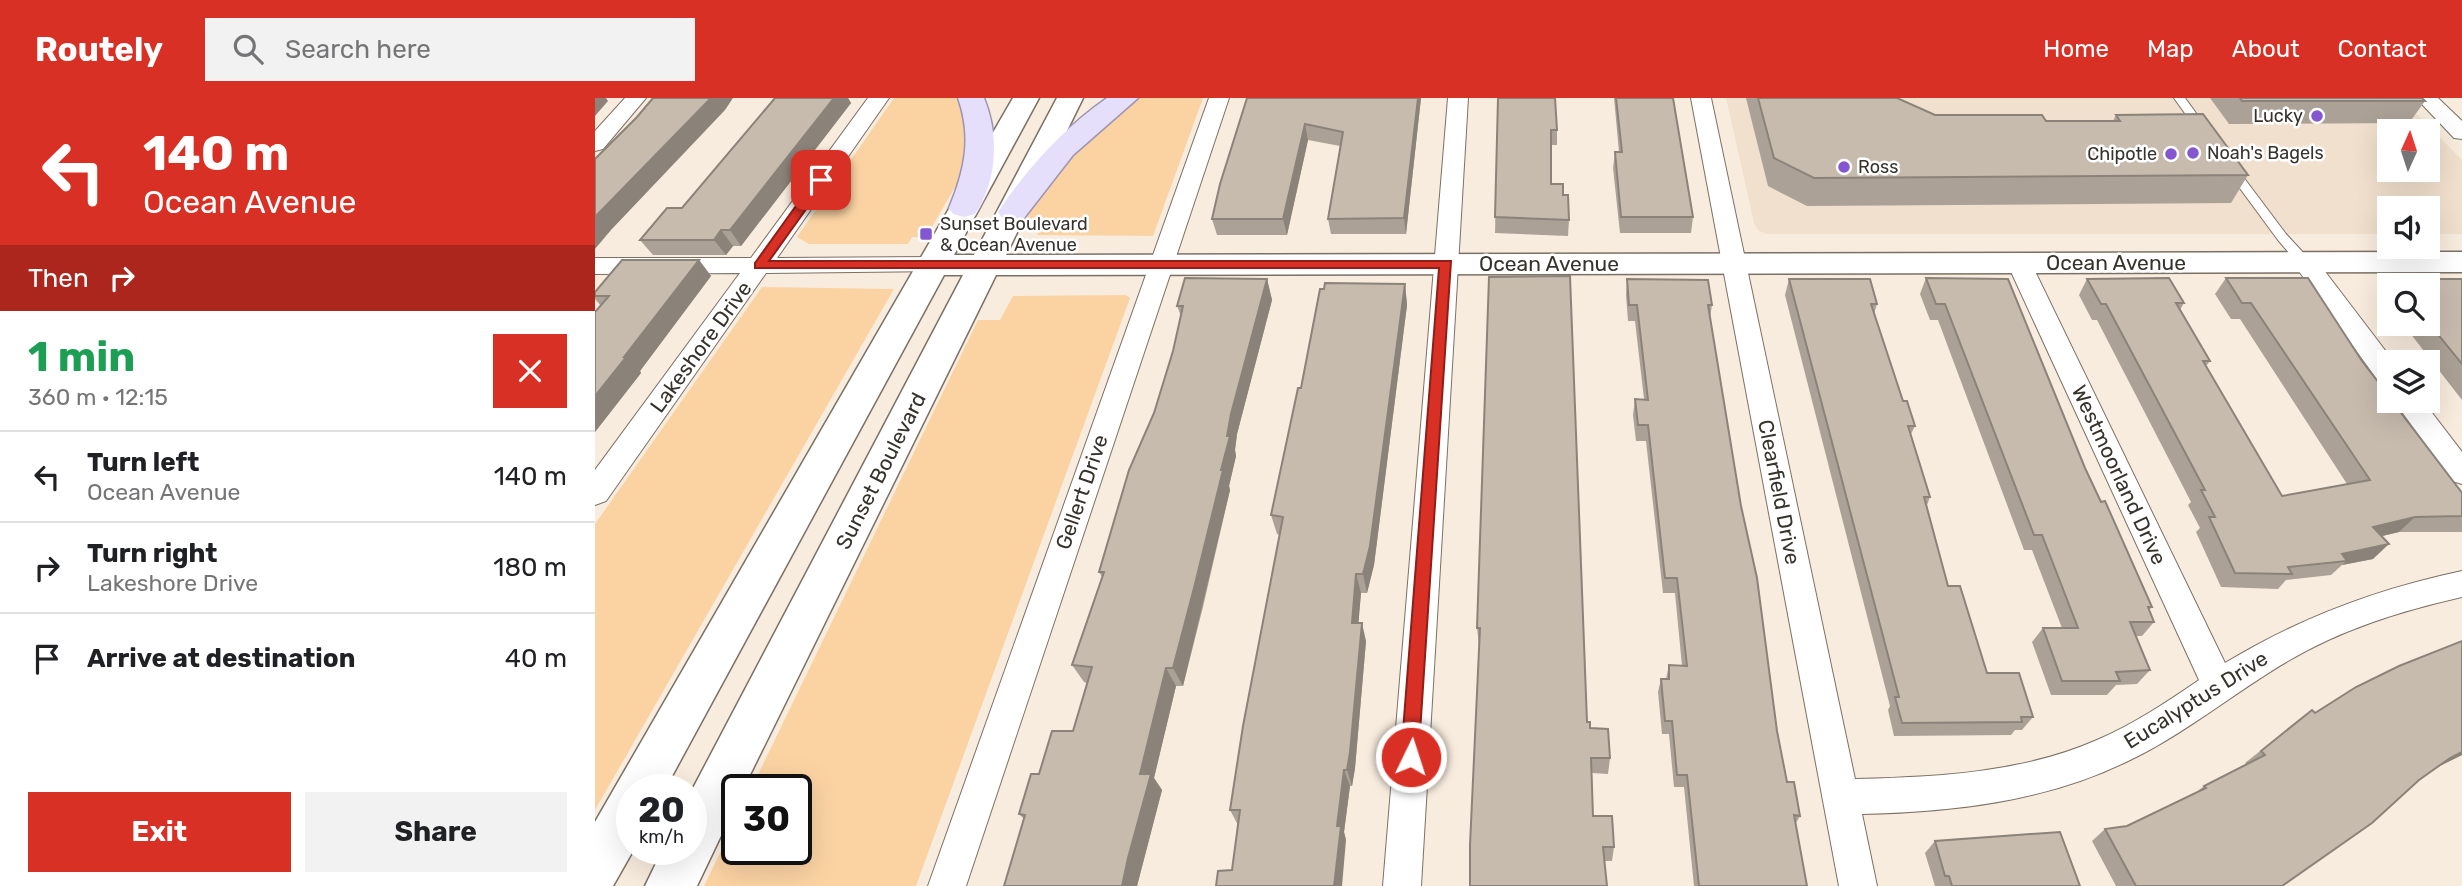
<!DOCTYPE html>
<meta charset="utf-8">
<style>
body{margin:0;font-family:Rubik,sans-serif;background:#f2f2f2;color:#202124;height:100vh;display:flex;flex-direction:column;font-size:26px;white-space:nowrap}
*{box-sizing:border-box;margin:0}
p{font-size:23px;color:#757577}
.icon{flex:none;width:38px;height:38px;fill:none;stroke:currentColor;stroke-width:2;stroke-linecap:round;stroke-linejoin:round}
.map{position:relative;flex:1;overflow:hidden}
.side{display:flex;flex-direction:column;background:#fff;width:595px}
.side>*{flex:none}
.guide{background:#d93025;color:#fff;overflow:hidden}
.needle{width:46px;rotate:3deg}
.tools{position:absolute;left:1782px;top:21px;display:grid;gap:14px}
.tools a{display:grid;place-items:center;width:63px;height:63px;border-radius:0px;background:#fff;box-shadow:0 7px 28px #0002;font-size:35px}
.speed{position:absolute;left:21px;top:676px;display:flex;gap:14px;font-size:35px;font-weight:700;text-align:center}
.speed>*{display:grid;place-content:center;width:91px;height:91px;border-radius:50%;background:#fff;box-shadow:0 7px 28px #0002;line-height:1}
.speed small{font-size:18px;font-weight:400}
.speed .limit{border:4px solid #111;border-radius:10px;background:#fff;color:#111}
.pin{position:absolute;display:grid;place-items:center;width:60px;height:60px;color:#fff;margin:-30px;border-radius:14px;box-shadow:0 4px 10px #0006}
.me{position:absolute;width:77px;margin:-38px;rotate:4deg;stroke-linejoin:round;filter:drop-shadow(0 0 5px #0008)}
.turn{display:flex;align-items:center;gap:24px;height:147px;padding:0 28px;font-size:32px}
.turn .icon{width:91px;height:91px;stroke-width:2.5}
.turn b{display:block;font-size:49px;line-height:60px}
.then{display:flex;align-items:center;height:66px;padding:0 28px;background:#0003;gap:14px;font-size:26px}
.round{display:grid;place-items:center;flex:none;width:74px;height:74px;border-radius:0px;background:#f2f2f2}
.headline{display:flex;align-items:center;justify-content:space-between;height:119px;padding:0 28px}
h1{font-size:42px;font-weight:700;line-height:52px;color:#1e9e55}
.button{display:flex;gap:14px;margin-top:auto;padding:14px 28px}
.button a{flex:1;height:80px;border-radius:0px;background:#d93025;color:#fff;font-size:28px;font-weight:700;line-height:80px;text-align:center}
.button a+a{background:#f2f2f2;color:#202124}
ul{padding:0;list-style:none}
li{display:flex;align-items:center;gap:21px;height:91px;padding:0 28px;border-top:2px solid #e0e0e0}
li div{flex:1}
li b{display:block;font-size:26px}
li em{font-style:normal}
header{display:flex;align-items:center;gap:42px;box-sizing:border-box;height:98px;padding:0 35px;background:#d93025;color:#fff}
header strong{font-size:33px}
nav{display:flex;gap:38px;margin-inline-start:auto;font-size:24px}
.search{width:490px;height:63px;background:#f2f2f2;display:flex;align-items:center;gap:18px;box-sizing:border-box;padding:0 24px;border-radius:0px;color:#757577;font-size:26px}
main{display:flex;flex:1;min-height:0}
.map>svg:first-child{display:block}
.built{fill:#f1e0cd;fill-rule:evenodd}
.green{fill:#fbd3a3}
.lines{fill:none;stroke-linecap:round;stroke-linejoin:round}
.lane-casing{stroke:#7b7064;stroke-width:2}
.street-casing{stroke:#7b7064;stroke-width:2}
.secondary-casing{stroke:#7b7064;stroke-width:3}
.primary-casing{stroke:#9d94b1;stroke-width:3}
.lane{fill:#fff;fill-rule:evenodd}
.street{fill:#fff;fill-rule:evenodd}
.secondary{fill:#fff;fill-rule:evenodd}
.primary{fill:#e6dffb;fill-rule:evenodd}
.wall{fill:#aba196}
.shaded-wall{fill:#8b837a}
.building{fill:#c7bbae;stroke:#8b837a;stroke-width:2}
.route{fill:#d93025;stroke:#8d1f18;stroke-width:2}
.poi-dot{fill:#8357d0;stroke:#fff;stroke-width:2.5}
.labels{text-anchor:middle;stroke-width:5;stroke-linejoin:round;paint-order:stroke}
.far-poi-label{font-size:18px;fill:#36322c;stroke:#fff;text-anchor:start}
.street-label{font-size:21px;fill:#36322c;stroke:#fff}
</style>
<header>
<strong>Routely</strong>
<div class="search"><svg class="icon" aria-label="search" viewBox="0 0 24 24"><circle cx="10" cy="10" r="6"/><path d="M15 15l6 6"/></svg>Search here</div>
<nav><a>Home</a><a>Map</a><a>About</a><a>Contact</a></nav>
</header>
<main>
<section class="side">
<div class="guide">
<div class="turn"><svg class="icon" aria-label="left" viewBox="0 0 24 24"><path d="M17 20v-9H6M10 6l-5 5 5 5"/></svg><div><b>140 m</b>Ocean Avenue</div></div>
<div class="then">Then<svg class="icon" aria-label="right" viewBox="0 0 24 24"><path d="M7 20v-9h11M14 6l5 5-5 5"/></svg></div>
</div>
<div class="headline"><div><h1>1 min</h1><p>360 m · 12:15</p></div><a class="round" style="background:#d93025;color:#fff"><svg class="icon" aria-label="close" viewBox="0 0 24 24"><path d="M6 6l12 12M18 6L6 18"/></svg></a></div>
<ul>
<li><svg class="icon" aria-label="left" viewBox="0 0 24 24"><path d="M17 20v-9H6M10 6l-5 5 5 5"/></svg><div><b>Turn left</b><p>Ocean Avenue</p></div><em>140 m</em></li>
<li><svg class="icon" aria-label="right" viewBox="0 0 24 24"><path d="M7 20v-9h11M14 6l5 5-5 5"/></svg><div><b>Turn right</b><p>Lakeshore Drive</p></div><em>180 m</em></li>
<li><svg class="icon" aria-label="arrive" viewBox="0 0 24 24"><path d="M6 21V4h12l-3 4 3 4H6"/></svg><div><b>Arrive at destination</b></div><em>40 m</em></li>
</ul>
<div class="button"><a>Exit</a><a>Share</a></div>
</section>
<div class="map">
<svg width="1867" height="788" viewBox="0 0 1867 788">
<rect width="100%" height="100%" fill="#f8ecde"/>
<!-- built -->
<path class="built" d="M1131 0H1806L1867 62V136H1832V110H1794V136H1171L1163 132 1159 125ZM1794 33H1832V72H1794Z"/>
<!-- green -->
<g class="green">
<polygon points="299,0 361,0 373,25 371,70 331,139 317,139 313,146 214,146 202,139"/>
<polygon points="543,0 608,0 558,138 442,137 445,130 427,130 448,89 472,58"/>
<polygon points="167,189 299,191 0,712 0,426"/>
<polygon points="531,197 535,200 321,788 109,788 142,720 142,751 201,751 201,691 156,691 383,222 405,222 418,198"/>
</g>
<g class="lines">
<defs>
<g id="lane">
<polygon points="1579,0 1590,0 1614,33 1612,35 1604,35"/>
<polygon points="1636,66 1640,68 1691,136 1715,162 1715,168 1705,168 1683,142 1630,70"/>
</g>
<g id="street">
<polygon points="30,0 51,0 8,51 0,53 0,33"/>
<polygon points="273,0 294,0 182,160 338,159 347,161 350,167 347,173 171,175 11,403 0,407 0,372 145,175 0,176 0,160 156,160"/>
<polygon points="614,0 634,0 371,788 333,788"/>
<polygon points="853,0 873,0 826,788 788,788"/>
<path d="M1096 0H1116L1260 681C1341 679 1427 675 1502 642 1539 626 1572 604 1604 582L1412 165 1415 159H1433L1436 165 1630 565C1704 520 1782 491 1867 473V499C1806 513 1747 531 1693 563 1638 595 1589 637 1531 664 1448 704 1358 714 1267 716L1282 788H1244Z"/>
<polygon points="1821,0 1843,0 1867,23 1867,41 1859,40"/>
<polygon points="1710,157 1719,159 1799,264 1794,264 1794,286 1784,284 1698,165 1701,159"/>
<polygon points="1799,303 1828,303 1867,354 1867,386 1857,383"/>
</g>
<polygon id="secondary" points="418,0 444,0 359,157 379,157 462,0 488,0 411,157 1867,154 1867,174 401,177 148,691 142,691 142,704 102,788 50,788 68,751 96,751 96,694 368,177 349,177 70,691 37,691 39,751 18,788 0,788 0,724"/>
<g id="primary">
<path d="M363 0H389C404 37 403 82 380 116L369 119 358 116 354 110C370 72 377 39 363 0Z"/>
<path d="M512 0H543L478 57 429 120 418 123 407 120 403 114C433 69 468 31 512 0Z"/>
</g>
</defs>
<!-- lane casing -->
<use href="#lane" class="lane-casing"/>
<!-- street casing -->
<use href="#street" class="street-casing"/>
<!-- secondary casing -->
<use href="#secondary" class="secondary-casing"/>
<!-- primary casing -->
<use href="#primary" class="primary-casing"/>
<!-- lane -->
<use href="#lane" class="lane"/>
<!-- street -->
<use href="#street" class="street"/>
<!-- secondary -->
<use href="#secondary" class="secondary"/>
<!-- primary -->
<use href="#primary" class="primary"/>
</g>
<!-- wall -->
<g class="wall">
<polygon points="180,0 253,0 256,5 146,148 138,148 131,157 58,157 45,142 87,110"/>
<polygon points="652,0 826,0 811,136 736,136 733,121 745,48 713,42 692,137 622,137 617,121"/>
<polygon points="903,0 962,32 962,47 956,47 956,86 968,97 974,122 973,138 900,135"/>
<polygon points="1019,0 1078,0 1098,119 1096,135 1025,135 1018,70 1020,54 1024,54"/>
<polygon points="1151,0 1302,0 1340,17 1451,23 1518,23 1521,17 1653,77 1636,105 1212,108 1173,88"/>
<polygon points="1615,0 1827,0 1830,3 1814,25 1634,26"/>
<polygon points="104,162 116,178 45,273 46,275 0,334 0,214 6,208 0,201 0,194"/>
<polygon points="894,179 992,624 1015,660 1013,676 997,675 998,718 1019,749 1017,763 1009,763 884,547 882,530"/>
<polygon points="1331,180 1490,370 1557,509 1554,512 1559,524 1547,538 1541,538 1555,572 1542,586 1521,587 1512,597 1456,597 1437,544 1448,530 1467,530 1437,452 1429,452 1343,222 1335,222 1325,196"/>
<polygon points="1631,180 1767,263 1867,395 1867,434 1804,434 1787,438 1778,461 1747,467 1736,477 1691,482 1683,491 1626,489 1601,434 1605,430 1593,407 1596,404 1502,222 1497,222 1484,197 1492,181 1589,205 1585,212 1615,263 1611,268 1687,398 1752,386 1645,221 1636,221 1620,196"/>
<polygon points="672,181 677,202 642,336 640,352 641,358 634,388 635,392 608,509 588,588 581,588 559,680 567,692 542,788 409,788 429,721 424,716 478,633 492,585 489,584 477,567 507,479 504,474 559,315 578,253 586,218 582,208"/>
<polygon points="1032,181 1117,207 1115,220 1182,633 1192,684 1205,718 1201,725 1212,788 1099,788 1089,689 1079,689 1074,636 1067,636 1063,594 1066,581 1071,581 1074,567 1087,568 1080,495 1068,495 1051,343 1041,343 1038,317 1040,301 1049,301 1040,223 1033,223 1031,197"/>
<polygon points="1194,181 1282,206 1279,216 1308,303 1320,328 1316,336 1335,399 1332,407 1353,488 1392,575 1438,619 1427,632 1420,632 1416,637 1299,638 1293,612 1295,608 1190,197"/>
<polygon points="1798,181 1867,181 1867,302 1808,226 1832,226 1832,187 1794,187 1794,208 1785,197"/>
<polygon points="810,186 812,207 779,467 772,495 766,495 763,525 771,543 760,670 757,688 755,688 749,734 751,742 637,772 643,727 635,712 685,437 682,436 676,417 706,290"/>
<polygon points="1867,543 1867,657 1842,669 1824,682 1687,788 1521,788 1497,743 1510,731 1532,728 1599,696 1609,688 1651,666 1650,665 1717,612 1720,615"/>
<polygon points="1340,743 1485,788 1340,788 1330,755"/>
</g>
<!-- shaded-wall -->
<g class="shaded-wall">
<polygon points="0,0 11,0 13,3 0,18"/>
<polygon points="116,0 138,0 130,12 16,132 0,151 0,119"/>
<polygon points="239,0 253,0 256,5 146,148 135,132"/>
<polygon points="823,0 826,0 811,136 809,120"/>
<polygon points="710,26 713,42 692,137 688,121"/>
<polygon points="126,132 138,148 131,157 119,142"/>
<polygon points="104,162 116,178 45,273 46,275 0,334 0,298 29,259"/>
<polygon points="672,181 677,202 642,336 640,352 641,358 634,388 635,392 588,588 578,570 626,372 636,316"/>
<polygon points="810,186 812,207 779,467 772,495 768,476"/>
<polygon points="1820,419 1804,434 1762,444 1778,429"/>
<polygon points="1794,446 1778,461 1747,467 1752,463 1747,456"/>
<polygon points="761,476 766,495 762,543 757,525"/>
<polygon points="767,525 771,543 760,670 757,688 752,672"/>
<polygon points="571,570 581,588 559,680 567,692 542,788 527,788 545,676"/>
<polygon points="1867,654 1867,657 1835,673 1855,660"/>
<polygon points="749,672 755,688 749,734 751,742 747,788 739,788 742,728"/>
</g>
<!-- building -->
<g class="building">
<polygon points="58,0 116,0 0,119 0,61 42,19"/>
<polygon points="180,0 239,0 135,132 126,132 119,142 45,142 72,110 87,110"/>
<polygon points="652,0 823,0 809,120 733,121 748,34 710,26 688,121 617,121 625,86"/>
<polygon points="903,0 960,0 962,32 956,32 956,86 968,86 968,97 973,97 974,122 900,119"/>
<polygon points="1021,0 1078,0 1098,119 1026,119 1020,54 1027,54"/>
<polygon points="1163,0 1302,0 1340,17 1447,17 1451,23 1525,23 1521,17 1608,16 1653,77 1219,80 1179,60"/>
<polygon points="1645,0 1827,0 1830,3 1647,3"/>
<polygon points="27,162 104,162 29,259 31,259 0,298 0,214 14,198 0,198 0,194"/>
<polygon points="975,178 992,624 995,624 995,630 1013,631 1015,660 996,660 998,718 1017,718 1019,749 1008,749 1012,788 875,788 875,747 885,530 882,530 894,179"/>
<polygon points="590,180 672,181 636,316 632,338 635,338 626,372 628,372 599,490 578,570 571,570 545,676 556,676 533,760 527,788 409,788 430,717 424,716 436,676 444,676 457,633 478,633 497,569 477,567 509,474 504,474 534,372 559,315 578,253 588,208 582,208"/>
<polygon points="1331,180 1413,181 1490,370 1506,404 1510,403 1557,509 1553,509 1559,524 1535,524 1555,572 1521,574 1525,583 1467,583 1448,530 1483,530 1447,437 1439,437 1350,206 1341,206"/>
<polygon points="1574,180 1589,205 1581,205 1615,263 1608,263 1687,398 1775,382 1656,205 1647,205 1631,180 1713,180 1767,263 1794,298 1794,303 1797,303 1867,395 1867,418 1820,419 1778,429 1794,446 1747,456 1752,463 1693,469 1697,476 1640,475 1614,419 1620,419 1606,392 1610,392 1511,206 1506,206 1492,181"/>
<polygon points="1032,181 1113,182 1117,207 1113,207 1146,408 1162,480 1182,633 1192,684 1199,684 1205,718 1199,717 1212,788 1104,788 1092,677 1082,677 1077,623 1070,623 1066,581 1074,581 1074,567 1092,568 1082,480 1070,480 1053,327 1043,327 1040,301 1053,302 1042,207 1034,207"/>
<polygon points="1194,181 1275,181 1282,206 1276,206 1308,303 1312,303 1320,328 1313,328 1335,399 1329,399 1353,488 1365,488 1392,575 1424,575 1438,619 1426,619 1427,624 1307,625 1300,599 1304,599"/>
<polygon points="1798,181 1867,181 1867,266 1832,223 1832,187 1803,187"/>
<polygon points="730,185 810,186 775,448 768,476 761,476 757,525 767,525 755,654 752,672 749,672 742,728 746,728 739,788 621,788 623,773 637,772 645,712 635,712 648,628 688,419 676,417 703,290 706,290 725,191 729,191"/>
<polygon points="1867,543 1867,654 1855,660 1824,682 1777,725 1687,788 1541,788 1510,731 1532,728 1611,690 1609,688 1670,657 1666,653 1717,612 1720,615 1761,589 1804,568"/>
<polygon points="1465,734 1485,788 1357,788 1354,778 1350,778 1340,743"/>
</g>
<!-- route -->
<polygon class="route" points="221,80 232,82 174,163 856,163 823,665 816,668 809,665 806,659 844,170 160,170 160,165"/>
<!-- markers -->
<g class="poi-dot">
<circle cx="1722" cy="18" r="7"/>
<circle cx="1598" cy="55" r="7"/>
<circle cx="1576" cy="56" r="7"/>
<circle cx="1249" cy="69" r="7"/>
<rect x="324" y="129" width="14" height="14" rx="3.5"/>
</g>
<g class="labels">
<!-- far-poi labels -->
<g class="far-poi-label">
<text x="1708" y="24" text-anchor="end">Lucky</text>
<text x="1612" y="61">Noah's Bagels</text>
<text x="1562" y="62" text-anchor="end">Chipotle</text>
<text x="1263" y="75">Ross</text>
<text x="345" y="132">Sunset Boulevard<tspan x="345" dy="21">&amp; Ocean Avenue</tspan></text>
</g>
<!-- street labels -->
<g class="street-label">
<text x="1521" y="172">Ocean Avenue</text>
<text x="954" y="173">Ocean Avenue</text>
<text transform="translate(106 249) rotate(-54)" y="7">Lakeshore Drive</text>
<text transform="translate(286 373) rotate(-63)" y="7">Sunset Boulevard</text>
<text transform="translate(1524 377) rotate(65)" y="7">Westmoorland Drive</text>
<text transform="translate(487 394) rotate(-71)" y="7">Gellert Drive</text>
<text transform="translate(1184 394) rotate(79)" y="7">Clearfield Drive</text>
<text transform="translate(1601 602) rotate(-32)" y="7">Eucalyptus Drive</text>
</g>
</g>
</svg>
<div class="tools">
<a><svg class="needle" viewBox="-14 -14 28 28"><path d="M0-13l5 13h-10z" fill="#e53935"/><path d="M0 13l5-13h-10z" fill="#757577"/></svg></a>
<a><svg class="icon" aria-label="sound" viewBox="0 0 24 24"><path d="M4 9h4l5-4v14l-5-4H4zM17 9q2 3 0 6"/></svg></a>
<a><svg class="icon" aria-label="search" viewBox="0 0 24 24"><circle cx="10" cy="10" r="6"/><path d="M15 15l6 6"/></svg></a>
<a><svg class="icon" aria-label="layers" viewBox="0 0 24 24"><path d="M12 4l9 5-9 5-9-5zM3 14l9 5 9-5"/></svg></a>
</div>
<div class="speed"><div>20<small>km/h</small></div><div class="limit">30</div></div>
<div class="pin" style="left:226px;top:82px;background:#d93025"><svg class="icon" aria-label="arrive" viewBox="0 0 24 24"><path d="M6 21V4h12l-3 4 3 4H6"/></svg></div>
<svg class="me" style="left:816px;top:659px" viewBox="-20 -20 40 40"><circle r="17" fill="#d93025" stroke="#fff" stroke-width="3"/><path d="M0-11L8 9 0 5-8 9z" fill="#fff"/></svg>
</div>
</main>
